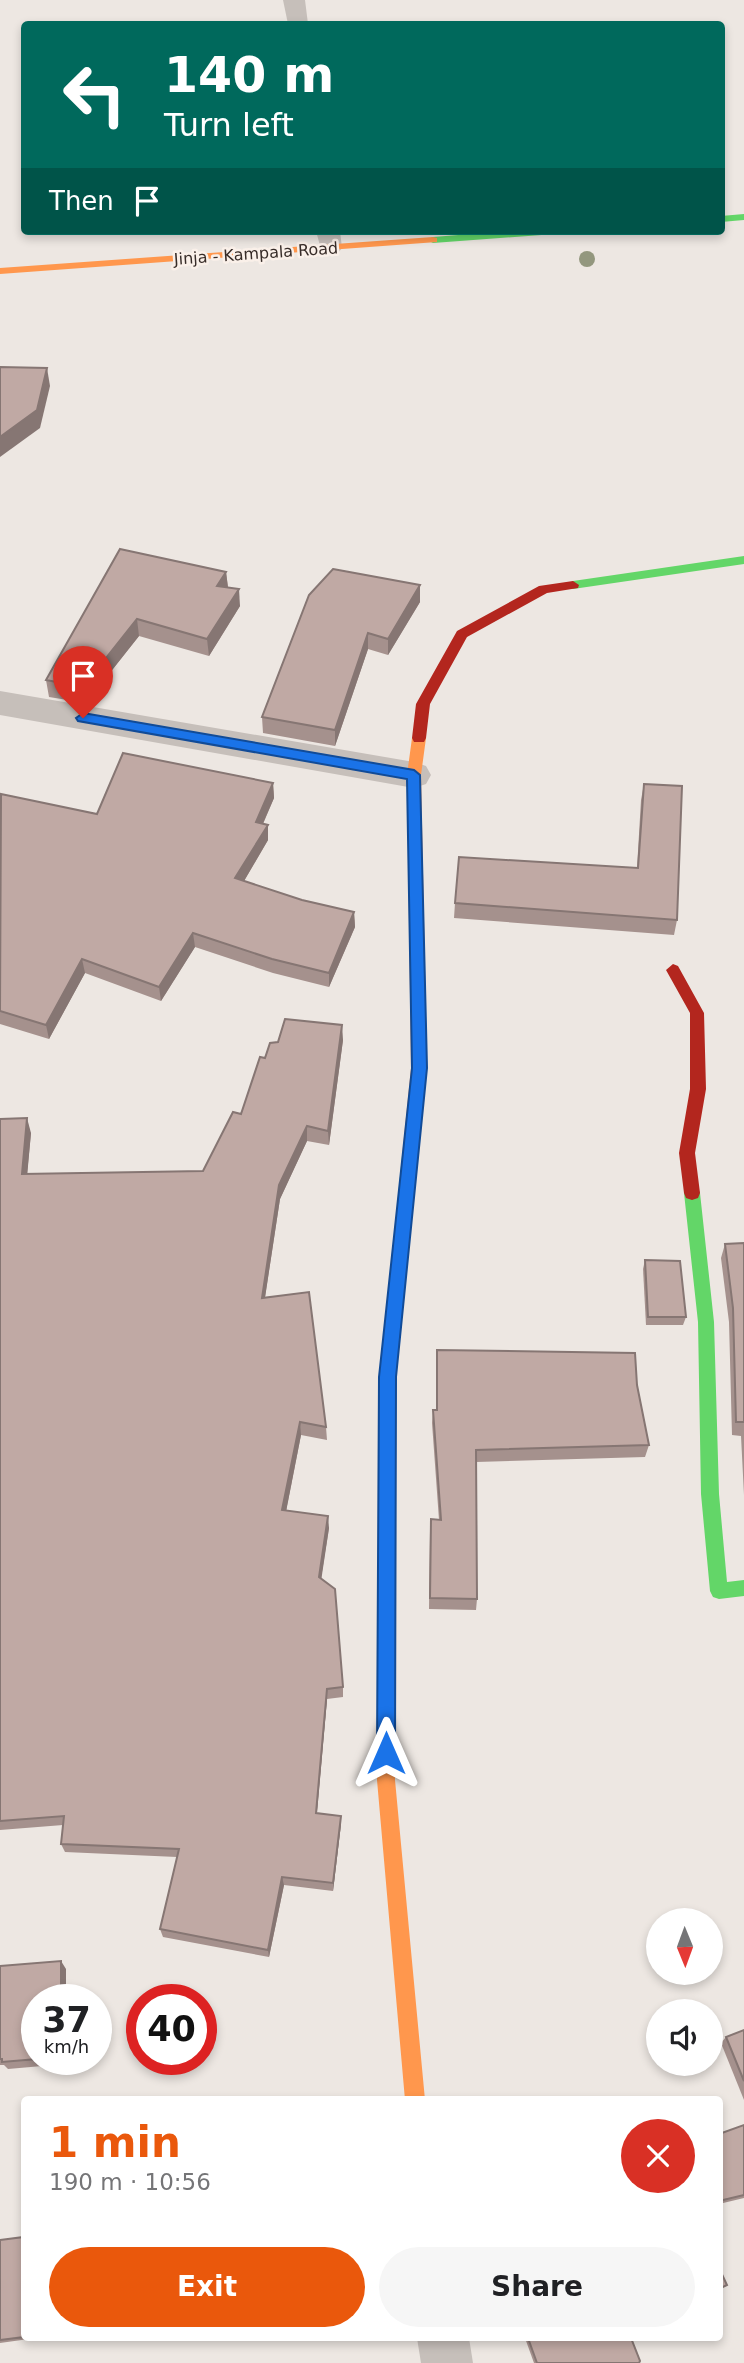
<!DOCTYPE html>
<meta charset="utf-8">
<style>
body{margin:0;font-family:"DejaVu Sans",sans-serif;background:#f6f6f6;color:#202124;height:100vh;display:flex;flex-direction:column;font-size:26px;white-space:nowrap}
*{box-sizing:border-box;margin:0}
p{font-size:23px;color:#757577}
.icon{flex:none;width:38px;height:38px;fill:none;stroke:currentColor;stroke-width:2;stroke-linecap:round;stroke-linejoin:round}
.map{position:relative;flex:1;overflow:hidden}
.drawer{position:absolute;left:21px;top:2096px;width:702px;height:245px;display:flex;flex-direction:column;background:#fff;border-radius:7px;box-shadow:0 4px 10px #0003}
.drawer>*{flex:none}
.guide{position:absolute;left:21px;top:21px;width:704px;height:214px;border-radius:7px;box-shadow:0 4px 10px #0003;background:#00695c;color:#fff;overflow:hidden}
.needle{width:46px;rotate:179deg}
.fabs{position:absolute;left:646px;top:1908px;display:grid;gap:14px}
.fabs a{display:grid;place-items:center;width:77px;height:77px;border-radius:50%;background:#fff;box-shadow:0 4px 10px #0003;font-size:35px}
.speed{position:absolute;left:21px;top:1984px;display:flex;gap:14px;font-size:35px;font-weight:700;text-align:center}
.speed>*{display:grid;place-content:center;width:91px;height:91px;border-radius:50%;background:#fff;box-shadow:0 4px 10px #0003;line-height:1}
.speed small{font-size:18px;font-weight:400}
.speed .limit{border:10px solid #d22;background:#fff;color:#111}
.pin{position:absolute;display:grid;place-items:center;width:60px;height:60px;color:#fff;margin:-72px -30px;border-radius:50% 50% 50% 0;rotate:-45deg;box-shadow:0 0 7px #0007}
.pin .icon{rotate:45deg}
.me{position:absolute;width:77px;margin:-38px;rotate:0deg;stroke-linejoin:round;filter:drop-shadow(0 0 5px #0008)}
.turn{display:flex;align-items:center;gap:24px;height:147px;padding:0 28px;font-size:32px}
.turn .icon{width:91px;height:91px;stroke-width:2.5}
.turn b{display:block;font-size:49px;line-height:60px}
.then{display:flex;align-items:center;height:66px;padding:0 28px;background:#0003;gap:14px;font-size:26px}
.round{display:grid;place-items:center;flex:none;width:74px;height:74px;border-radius:37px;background:#f6f6f6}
.overview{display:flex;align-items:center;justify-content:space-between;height:119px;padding:0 28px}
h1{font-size:42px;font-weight:600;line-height:52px;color:#ea580c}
.cta{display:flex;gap:14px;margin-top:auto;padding:14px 28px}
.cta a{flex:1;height:80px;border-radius:42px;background:#ea580c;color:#fff;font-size:28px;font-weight:600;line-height:80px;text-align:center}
.cta a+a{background:#f6f6f6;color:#202124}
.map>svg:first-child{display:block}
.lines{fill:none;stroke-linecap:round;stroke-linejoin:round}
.lane{fill:#c6bfba;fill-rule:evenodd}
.street{fill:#c6bfba;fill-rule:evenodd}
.fast{fill:#63d668;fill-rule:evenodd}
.slow{fill:#ff974d;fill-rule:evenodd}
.jam{fill:#b3261e;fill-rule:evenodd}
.tree{fill:#93977e}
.wall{fill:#a5918d}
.shaded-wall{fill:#867673}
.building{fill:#c0a9a4;stroke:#867673;stroke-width:2}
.route{fill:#1a73e8;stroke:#114b97;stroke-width:2}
.labels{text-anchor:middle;stroke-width:5;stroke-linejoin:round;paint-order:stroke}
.far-street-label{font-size:16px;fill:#372c28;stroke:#faf0e9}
</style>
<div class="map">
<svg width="744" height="2363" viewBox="0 0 744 2363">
<rect width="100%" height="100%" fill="#ede7e2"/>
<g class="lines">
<!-- lane -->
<g class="lane">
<polygon points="283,0 305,0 308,24 288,24"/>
<polygon points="316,231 340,231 342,248 338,253 322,253"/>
</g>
<!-- street -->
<g class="street">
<polygon points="0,691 414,762 426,766 431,775 426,784 414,788 0,715"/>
<polygon points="417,2338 469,2338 473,2363 421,2363"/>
</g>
<!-- fast -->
<g class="fast">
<polygon points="744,214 744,220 721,222 721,216"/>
<polygon points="509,231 561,231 555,234 433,243 427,240 433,237"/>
<polygon points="744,556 744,564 573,589 567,585 573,581"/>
<polygon points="410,1149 416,1151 418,1156 396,1377 396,1663 393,1669 387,1672 381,1669 378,1663 380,1377 402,1156 404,1151"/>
<polygon points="692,1186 698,1188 700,1193 714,1322 719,1494 727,1582 744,1580 744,1596 719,1599 713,1597 710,1591 701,1494 698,1322 684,1193 686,1188"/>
</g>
<!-- slow -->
<g class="slow">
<polygon points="433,237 437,238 437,242 0,274 0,268"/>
<polygon points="419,733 426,738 421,775 427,1068 418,1156 416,1161 404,1161 402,1156 411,1068 407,775 412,738"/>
<polygon points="387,1654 393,1657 396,1663 395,1780 425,2100 405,2100 377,1780 378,1663 381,1657"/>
</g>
<!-- jam -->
<g class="jam">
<polygon points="573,581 579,585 578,588 547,593 467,637 430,704 426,738 424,742 414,742 412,738 416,704 457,631 539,586"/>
<polygon points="673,964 678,966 704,1013 706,1089 695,1153 700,1193 698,1198 692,1200 686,1198 684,1193 679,1153 690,1089 690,1013 666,970"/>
</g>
</g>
<!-- trees -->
<circle class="tree" cx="587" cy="259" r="8"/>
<!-- wall -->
<g class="wall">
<polygon points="120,549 226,572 228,587 240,606 209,656 139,636 86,703 49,697 46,680"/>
<polygon points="420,585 420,602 388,655 368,649 335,746 263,733 262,717"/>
<polygon points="273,783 274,798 263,824 268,825 268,840 244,881 302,900 354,912 355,927 329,987 273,973 195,947 161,1001 85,973 49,1039 0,1024 0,796 97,814"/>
<polygon points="644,784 677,920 674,935 454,918 455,903 637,868 641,800"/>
<polygon points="343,1040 329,1145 307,1141 280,1199 265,1297 326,1427 327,1440 301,1435 286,1511 329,1528 321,1578 343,1687 343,1697 327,1699 317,1813 341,1824 333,1891 284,1885 269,1957 163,1937 160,1929 177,1857 65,1852 61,1844 63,1825 0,1830 0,1119 31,1133 27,1174 203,1171 241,1114 265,1058"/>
<polygon points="744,1243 744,1495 741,1436 732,1435 729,1322 721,1258 725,1244"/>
<polygon points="645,1260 686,1317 683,1325 646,1325 643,1269"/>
<polygon points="437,1350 637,1385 649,1445 645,1457 476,1462 477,1599 476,1610 429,1609 430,1531 439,1520 432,1423 433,1410 436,1410"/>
<polygon points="0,1966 66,1969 66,2000 37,2000 37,2060 65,2060 65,2064 8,2069 4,2065 0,2065"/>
<polygon points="744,2030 744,2100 721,2043 726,2037"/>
<polygon points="744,2125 744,2198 719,2204 719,2134"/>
<polygon points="24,2237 24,2338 36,2338 0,2343 0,2240"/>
<polygon points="525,2338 631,2338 639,2363 534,2363"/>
</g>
<!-- shaded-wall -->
<g class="shaded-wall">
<polygon points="47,368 50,386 40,428 0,457 0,437"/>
<polygon points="226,572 228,588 217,586"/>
<polygon points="420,585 420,602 388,655 388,639"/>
<polygon points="239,589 240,606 209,656 207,639"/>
<polygon points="137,619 139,636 86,703 83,687"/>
<polygon points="368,633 368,649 335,746 335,730"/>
<polygon points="273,783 274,798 257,837 256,822"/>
<polygon points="268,825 268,840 237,893 235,878"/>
<polygon points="354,912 355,927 329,987 329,973"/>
<polygon points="193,933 195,947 161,1001 159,987"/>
<polygon points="82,959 85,973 49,1039 46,1025"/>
<polygon points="342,1025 343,1040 329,1145 328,1131"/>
<polygon points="27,1118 31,1133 26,1188 22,1174"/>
<polygon points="307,1126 307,1141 280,1199 263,1311 262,1298 279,1185"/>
<polygon points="300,1422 301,1435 284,1522 282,1510"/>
<polygon points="328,1516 329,1528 320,1588 319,1577"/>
<polygon points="327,1689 327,1699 316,1821 316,1813"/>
<polygon points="341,1816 341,1824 333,1891 333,1883"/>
<polygon points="282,1877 284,1885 269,1957 268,1950"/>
<polygon points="61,1961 66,1969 66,2000 61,2000"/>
</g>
<!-- building -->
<g class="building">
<polygon points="0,367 47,368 37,410 0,437"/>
<polygon points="120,549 226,572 217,586 239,589 207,639 137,619 83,687 46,680"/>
<polygon points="333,569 420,585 388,639 368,633 335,730 262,717 309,595"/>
<polygon points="123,753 273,783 256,822 268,825 235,878 302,900 354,912 329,973 272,959 193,933 159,987 82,959 46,1025 0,1011 1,794 97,814"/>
<polygon points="644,784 682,786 677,920 455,903 459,857 638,868"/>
<polygon points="285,1019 342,1025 328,1131 307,1126 279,1185 262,1298 309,1292 326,1427 300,1422 282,1510 328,1516 319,1577 335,1589 343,1687 327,1689 316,1813 341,1816 333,1883 282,1877 268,1950 160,1929 179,1849 61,1844 64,1816 0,1821 0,1119 27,1118 22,1174 203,1171 233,1112 241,1114 260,1057 265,1058 270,1043 278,1042"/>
<polygon points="744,1243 744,1422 736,1422 733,1308 725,1244"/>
<polygon points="645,1260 680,1261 686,1317 648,1317"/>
<polygon points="437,1350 635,1353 637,1385 649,1445 476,1450 477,1599 430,1598 431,1519 441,1520 433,1410 437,1410"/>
<polygon points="61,1961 61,2000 37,2000 37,2059 2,2062 2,2059 0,2059 0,1966"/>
<polygon points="744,2030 744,2081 726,2037"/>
<polygon points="744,2125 744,2195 719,2201 719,2134"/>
<polygon points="24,2237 24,2337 0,2340 0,2240"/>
<polygon points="719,2268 727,2285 719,2289"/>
<polygon points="528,2338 631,2338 640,2361 639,2363 537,2363"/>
</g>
<!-- route -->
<polygon class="route" points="83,713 414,770 420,775 427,1068 396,1377 395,1753 392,1759 386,1762 379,1759 377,1753 379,1377 412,1068 407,779 78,721 76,718"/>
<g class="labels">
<!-- far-street labels -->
<g class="far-street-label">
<text transform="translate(256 253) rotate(-4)" y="6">Jinja - Kampala Road</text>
</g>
</g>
</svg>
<div class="fabs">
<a><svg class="needle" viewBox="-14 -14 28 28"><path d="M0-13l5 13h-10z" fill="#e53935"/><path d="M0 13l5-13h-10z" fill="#757577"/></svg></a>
<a><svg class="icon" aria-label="sound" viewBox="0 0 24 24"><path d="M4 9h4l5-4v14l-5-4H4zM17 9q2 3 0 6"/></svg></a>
</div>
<div class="speed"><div>37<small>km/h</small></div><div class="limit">40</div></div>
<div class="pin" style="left:83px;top:718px;background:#d93025"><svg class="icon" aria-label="arrive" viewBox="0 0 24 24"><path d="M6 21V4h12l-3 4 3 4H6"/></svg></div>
<svg class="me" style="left:386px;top:1753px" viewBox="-20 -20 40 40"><path d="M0-17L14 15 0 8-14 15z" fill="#1a73e8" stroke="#fff" stroke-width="4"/></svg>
<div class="guide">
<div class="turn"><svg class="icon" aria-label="left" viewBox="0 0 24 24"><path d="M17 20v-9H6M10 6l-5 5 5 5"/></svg><div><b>140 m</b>Turn left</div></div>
<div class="then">Then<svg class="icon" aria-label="arrive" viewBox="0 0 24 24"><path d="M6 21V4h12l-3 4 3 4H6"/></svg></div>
</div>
<section class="drawer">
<div class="overview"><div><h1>1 min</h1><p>190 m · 10:56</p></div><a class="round" style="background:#d93025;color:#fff"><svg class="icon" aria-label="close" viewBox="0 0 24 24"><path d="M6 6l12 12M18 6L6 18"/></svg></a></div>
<div class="cta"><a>Exit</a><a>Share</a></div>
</section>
</div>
